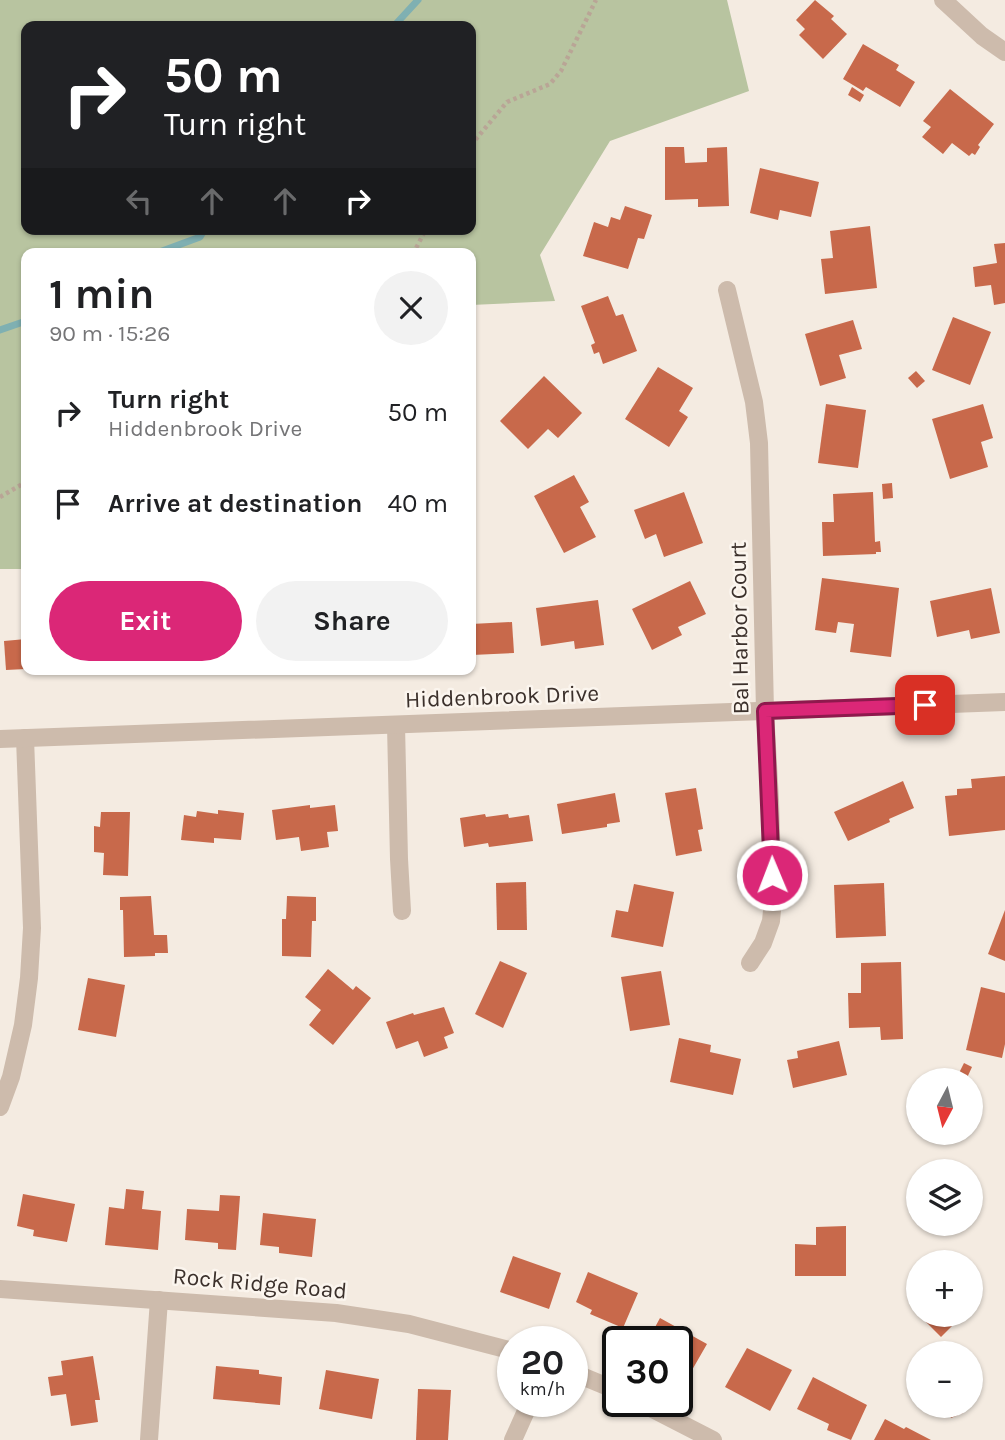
<!DOCTYPE html>
<meta charset="utf-8">
<style>
body{margin:0;font-family:Karla,sans-serif;background:#f2f2f2;color:#202124;height:100vh;display:flex;flex-direction:column;font-size:26px;white-space:nowrap}
*{box-sizing:border-box;margin:0}
p{font-size:23px;color:#757577}
.icon{flex:none;width:38px;height:38px;fill:none;stroke:currentColor;stroke-width:2;stroke-linecap:round;stroke-linejoin:round}
.map{position:relative;flex:1;overflow:hidden}
.sheet{position:absolute;left:21px;top:248px;width:455px;height:427px;display:flex;flex-direction:column;background:#fff;border-radius:14px;box-shadow:0 2px 5px #0004}
.sheet>*{flex:none}
.guide{position:absolute;left:21px;top:21px;width:455px;height:214px;border-radius:14px;box-shadow:0 2px 5px #0004;background:#202124;color:#fff;overflow:hidden}
.needle{width:46px;rotate:187deg}
.fabs{position:absolute;left:906px;top:1068px;display:grid;gap:14px}
.fabs a{display:grid;place-items:center;width:77px;height:77px;border-radius:50%;background:#fff;box-shadow:0 2px 5px #0004;font-size:35px}
.speed{position:absolute;left:497px;top:1326px;display:flex;gap:14px;font-size:35px;font-weight:700;text-align:center}
.speed>*{display:grid;place-content:center;width:91px;height:91px;border-radius:50%;background:#fff;box-shadow:0 2px 5px #0004;line-height:1}
.speed small{font-size:18px;font-weight:400}
.speed .limit{border:4px solid #111;border-radius:10px;background:#fff;color:#111}
.pin{position:absolute;display:grid;place-items:center;width:60px;height:60px;color:#fff;margin:-30px;border-radius:14px;box-shadow:0 4px 10px #0006}
.me{position:absolute;width:77px;margin:-38px;rotate:359deg;stroke-linejoin:round;filter:drop-shadow(0 0 5px #0008)}
.turn{display:flex;align-items:center;gap:24px;height:147px;padding:0 28px;font-size:32px}
.turn .icon{width:91px;height:91px;stroke-width:2.5}
.turn b{display:block;font-size:49px;line-height:60px}
.lanes{display:flex;align-items:center;height:66px;padding:0 28px;background:#0003;justify-content:center;gap:35px;direction:ltr}
.lanes .off{opacity:.35}
.round{display:grid;place-items:center;flex:none;width:74px;height:74px;border-radius:37px;background:#f2f2f2}
.head{display:flex;align-items:center;justify-content:space-between;height:119px;padding:0 28px}
h1{font-size:42px;font-weight:700;line-height:52px}
.cta{display:flex;gap:14px;margin-top:auto;padding:14px 28px}
.cta a{flex:1;height:80px;border-radius:42px;background:#db2777;color:#fff;font-size:28px;font-weight:700;line-height:80px;text-align:center}
.cta a+a{background:#f2f2f2;color:#202124}
ul{padding:0;list-style:none}
li{display:flex;align-items:center;gap:21px;height:91px;padding:0 28px}
li div{flex:1}
li b{display:block;font-size:26px}
li em{font-style:normal}
.map>svg:first-child{display:block}
.green{fill:#b8c4a0;fill-rule:evenodd}
.lines{fill:none;stroke-linecap:round;stroke-linejoin:round}
.stream{stroke:#7fb0b2;stroke-width:7}
.building{fill:#c8694b}
.path{stroke:#b9a596;stroke-width:4.5;stroke-dasharray:3.5 3.5;stroke-linecap:butt}
.minor{stroke:#cdbbac;stroke-width:18}
.tertiary{stroke:#cdbbac;stroke-width:18}
.route-casing{stroke:#8e194d;stroke-width:18}
.route{stroke:#db2777;stroke-width:12}
.labels{text-anchor:middle;stroke-width:5;stroke-linejoin:round;paint-order:stroke}
.street-label{font-size:23px;fill:#3b302b;stroke:#fbf5ee}
</style>
<div class="map">
<svg width="1005" height="1440" viewBox="0 0 1005 1440">
<rect width="100%" height="100%" fill="#f4ebe1"/>
<!-- green -->
<path class="green" d="M0 0H727L749 91 610 141 540 255 555 301 471 305V254H26V569H0ZM26 26H471V229H26Z"/>
<g class="lines">
<!-- stream -->
<g class="stream">
<polyline points="394,26 418,0"/>
<polyline points="154,254 200,237 205,229"/>
<polyline points="0,330 26,321"/>
</g>
</g>
<!-- building -->
<g class="building">
<polygon points="815,0 834,16 831,19 847,34 823,59 799,35 805,29 796,20"/>
<polygon points="863,44 899,65 896,70 915,82 900,107 866,87 863,91 843,79"/>
<polygon points="852,87 864,95 860,102 848,95"/>
<polygon points="950,89 994,124 978,145 980,147 975,155 972,153 969,156 952,143 943,154 922,137 931,127 923,121"/>
<polygon points="665,147 684,147 685,163 707,162 707,148 727,147 729,206 698,207 698,199 665,200"/>
<polygon points="760,168 819,182 811,217 780,210 778,220 750,213"/>
<polygon points="625,206 652,215 644,239 638,238 628,269 583,256 594,222 608,227 611,217 620,220"/>
<polygon points="870,226 877,288 825,294 821,259 833,258 830,231"/>
<polygon points="1005,243 1005,303 994,305 991,285 975,287 973,267 997,263 994,244"/>
<polygon points="608,296 616,316 623,314 637,351 603,364 599,352 594,354 591,345 595,343 581,306"/>
<polygon points="953,317 991,332 970,385 932,370"/>
<polygon points="853,320 862,349 839,355 846,378 820,386 805,334"/>
<polygon points="658,367 693,388 679,411 688,417 669,447 625,419"/>
<polygon points="916,371 925,381 917,388 908,378"/>
<polygon points="544,376 582,413 558,438 548,429 528,449 500,421"/>
<polygon points="826,404 866,410 858,468 818,463"/>
<polygon points="983,404 993,438 981,442 988,467 950,479 932,419"/>
<polygon points="574,475 589,502 580,507 596,537 564,553 534,496"/>
<polygon points="892,483 893,498 883,499 882,484"/>
<polygon points="684,492 703,543 664,557 656,534 645,539 634,510"/>
<polygon points="873,492 875,542 880,541 881,552 876,552 876,554 823,556 822,522 834,522 833,494"/>
<polygon points="822,578 899,588 891,657 850,652 854,624 838,622 836,633 815,630"/>
<polygon points="690,581 706,614 678,627 682,635 652,650 632,609"/>
<polygon points="991,588 1000,633 971,639 969,630 937,637 930,601"/>
<polygon points="598,600 604,645 575,649 574,641 541,646 536,608"/>
<polygon points="512,622 514,653 472,655 471,624"/>
<polygon points="26,639 26,669 6,670 4,641"/>
<polygon points="1005,776 1005,830 949,836 945,796 957,795 957,789 972,788 971,779"/>
<polygon points="903,781 914,808 889,819 890,822 848,841 834,812"/>
<polygon points="696,788 703,829 698,830 702,851 676,856 665,793"/>
<polygon points="615,793 620,822 607,824 607,827 562,834 557,804"/>
<polygon points="310,805 310,808 335,805 338,831 327,832 329,847 301,851 299,837 276,840 272,810"/>
<polygon points="218,810 244,813 241,840 214,838 214,843 181,840 184,815 196,817 197,811 218,814"/>
<polygon points="101,812 130,812 128,876 103,875 104,853 94,852 94,826 100,827"/>
<polygon points="485,814 486,817 508,814 509,818 529,815 533,841 489,847 488,843 464,847 460,818"/>
<polygon points="526,882 527,930 497,930 496,883"/>
<polygon points="884,883 886,936 836,938 834,885"/>
<polygon points="634,884 674,892 663,947 611,937 616,910 628,912"/>
<polygon points="151,896 154,935 167,935 168,953 155,953 155,956 124,957 123,910 120,910 120,897"/>
<polygon points="287,896 316,897 316,921 312,921 311,957 282,956 282,919 286,919"/>
<polygon points="1005,910 1005,961 988,954"/>
<polygon points="500,961 527,973 503,1028 475,1014"/>
<polygon points="901,962 903,1039 881,1040 880,1027 849,1028 848,993 861,993 861,963"/>
<polygon points="328,969 353,990 356,986 371,998 333,1045 309,1025 321,1010 305,997"/>
<polygon points="661,971 670,1025 630,1031 621,977"/>
<polygon points="88,978 125,985 116,1037 78,1030"/>
<polygon points="981,987 1005,993 1005,1044 1002,1058 966,1050"/>
<polygon points="444,1007 454,1033 444,1037 448,1048 424,1057 418,1041 396,1049 386,1022 413,1013 414,1015"/>
<polygon points="679,1038 711,1045 710,1052 741,1059 733,1095 670,1082"/>
<polygon points="839,1041 847,1075 793,1088 787,1060 798,1058 797,1051"/>
<polygon points="964,1063 972,1067 966,1080 958,1080 956,1079"/>
<polygon points="126,1189 144,1191 142,1209 161,1211 158,1250 105,1245 109,1207 124,1209"/>
<polygon points="23,1194 75,1204 67,1242 33,1236 34,1230 17,1226"/>
<polygon points="220,1195 240,1196 236,1250 218,1249 218,1243 185,1240 187,1209 219,1211"/>
<polygon points="263,1213 316,1219 312,1257 279,1253 279,1247 260,1245"/>
<polygon points="846,1226 846,1276 795,1276 795,1244 816,1245 816,1227"/>
<polygon points="513,1256 561,1273 549,1309 500,1292"/>
<polygon points="588,1272 638,1293 623,1328 590,1314 592,1310 576,1302"/>
<polygon points="923,1314 964,1314 941,1337 921,1317"/>
<polygon points="660,1318 707,1344 688,1377 677,1371 677,1342 647,1342"/>
<polygon points="747,1348 792,1370 770,1411 725,1387"/>
<polygon points="93,1356 100,1400 95,1400 98,1422 71,1426 66,1394 51,1396 48,1377 63,1375 61,1361"/>
<polygon points="216,1366 259,1370 259,1374 282,1377 280,1405 213,1399"/>
<polygon points="326,1370 379,1379 372,1419 319,1409"/>
<polygon points="813,1377 867,1405 851,1440 827,1430 829,1424 797,1409"/>
<polygon points="418,1389 451,1390 448,1440 416,1440"/>
<polygon points="950,1405 960,1405 963,1413 951,1418 946,1407"/>
<polygon points="885,1419 904,1429 906,1427 931,1440 874,1440"/>
</g>
<g class="lines">
<!-- path -->
<g class="path">
<polyline points="471,145 507,102 550,84 561,71 596,0"/>
<polyline points="413,254 426,229"/>
<polyline points="0,497 26,482"/>
</g>
<!-- minor -->
<g class="minor">
<polyline points="943,0 982,36 1005,52"/>
<polyline points="727,290 754,402 759,443 765,711 770,800 773,900 771,921 763,943 750,963"/>
<polyline points="396,725 399,859 402,911"/>
<polyline points="0,1107 11,1077 23,1025 29,978 32,928 25,738"/>
<polyline points="0,1289 336,1313 409,1324 513,1351"/>
<polyline points="572,1372 618,1391"/>
<polyline points="639,1402 713,1440"/>
<polyline points="149,1440 159,1300"/>
<polyline points="513,1440 530,1402"/>
</g>
<!-- tertiary -->
<polyline class="tertiary" points="0,739 1005,702"/>
</g>
<g class="lines">
<defs>
<polyline id="route" points="772,875 765,711 925,705"/>
</defs>
<!-- route casing -->
<use href="#route" class="route-casing"/>
<!-- route -->
<use href="#route" class="route"/>
</g>
<g class="labels">
<!-- street labels -->
<g class="street-label">
<text transform="translate(739 628) rotate(-91)" y="8">Bal Harbor Court</text>
<text transform="translate(502 696) rotate(-2)" y="8">Hiddenbrook Drive</text>
<text transform="translate(260 1283) rotate(5)" y="8">Rock Ridge Road</text>
</g>
</g>
</svg>
<div class="fabs">
<a><svg class="needle" viewBox="-14 -14 28 28"><path d="M0-13l5 13h-10z" fill="#e53935"/><path d="M0 13l5-13h-10z" fill="#757577"/></svg></a>
<a><svg class="icon" aria-label="layers" viewBox="0 0 24 24"><path d="M12 4l9 5-9 5-9-5zM3 14l9 5 9-5"/></svg></a>
<a>+</a>
<a>−</a>
</div>
<div class="speed"><div>20<small>km/h</small></div><div class="limit">30</div></div>
<div class="pin" style="left:925px;top:705px;background:#d93025"><svg class="icon" aria-label="arrive" viewBox="0 0 24 24"><path d="M6 21V4h12l-3 4 3 4H6"/></svg></div>
<svg class="me" style="left:772px;top:875px" viewBox="-20 -20 40 40"><circle r="17" fill="#db2777" stroke="#fff" stroke-width="3"/><path d="M0-11L8 9 0 5-8 9z" fill="#fff"/></svg>
<div class="guide">
<div class="turn"><svg class="icon" aria-label="right" viewBox="0 0 24 24"><path d="M7 20v-9h11M14 6l5 5-5 5"/></svg><div><b>50 m</b>Turn right</div></div>
<div class="lanes"><svg class="icon off" aria-label="left" viewBox="0 0 24 24"><path d="M17 20v-9H6M10 6l-5 5 5 5"/></svg><svg class="icon off" aria-label="ahead" viewBox="0 0 24 24"><path d="M12 20V5M6 11l6-6 6 6"/></svg><svg class="icon off" aria-label="ahead" viewBox="0 0 24 24"><path d="M12 20V5M6 11l6-6 6 6"/></svg><svg class="icon" aria-label="right" viewBox="0 0 24 24"><path d="M7 20v-9h11M14 6l5 5-5 5"/></svg></div>
</div>
<section class="sheet">
<div class="head"><div><h1>1 min</h1><p>90 m · 15:26</p></div><a class="round"><svg class="icon" aria-label="close" viewBox="0 0 24 24"><path d="M6 6l12 12M18 6L6 18"/></svg></a></div>
<ul>
<li><svg class="icon" aria-label="right" viewBox="0 0 24 24"><path d="M7 20v-9h11M14 6l5 5-5 5"/></svg><div><b>Turn right</b><p>Hiddenbrook Drive</p></div><em>50 m</em></li>
<li><svg class="icon" aria-label="arrive" viewBox="0 0 24 24"><path d="M6 21V4h12l-3 4 3 4H6"/></svg><div><b>Arrive at destination</b></div><em>40 m</em></li>
</ul>
<div class="cta"><a>Exit</a><a>Share</a></div>
</section>
</div>
